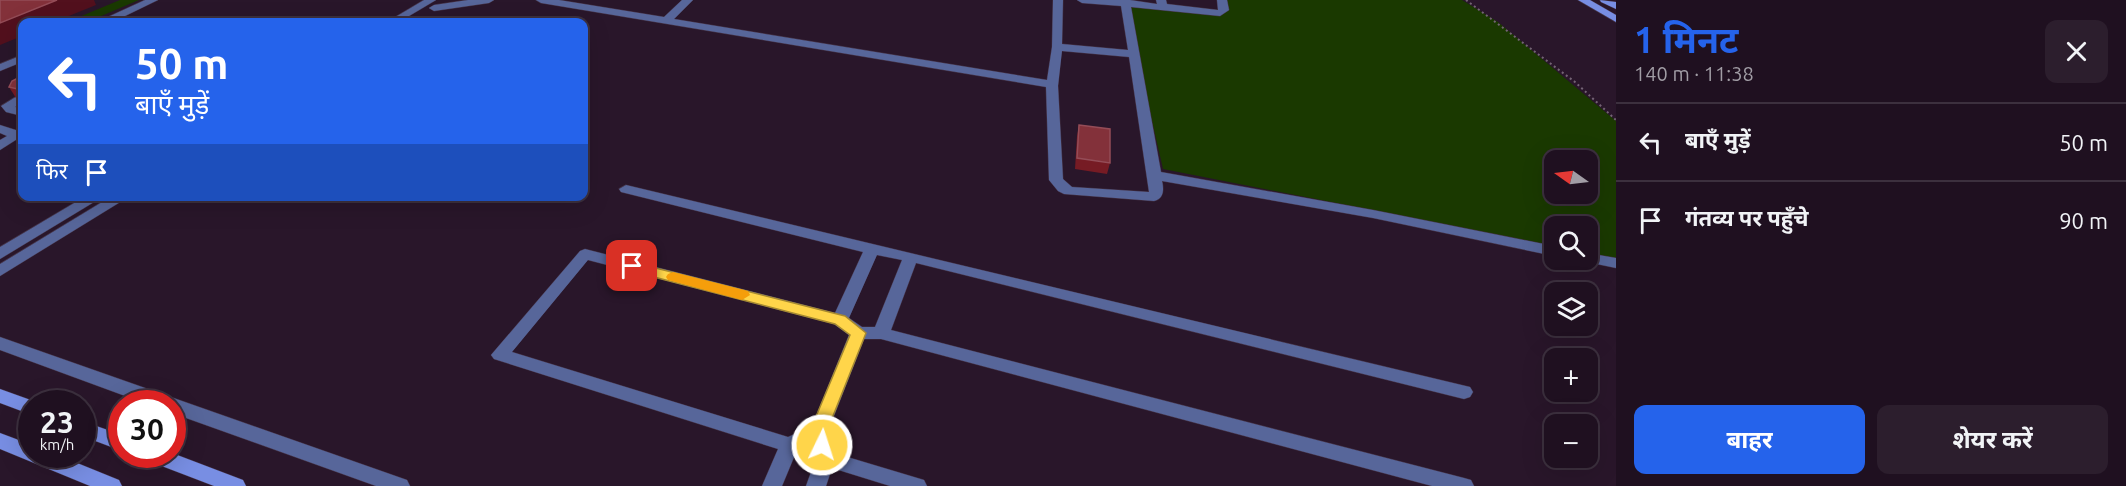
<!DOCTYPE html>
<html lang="hi">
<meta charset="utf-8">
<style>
body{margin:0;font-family:Ubuntu,"Noto Sans Devanagari",sans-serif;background:#2c1e2d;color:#f1f3f6;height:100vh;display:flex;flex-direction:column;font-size:22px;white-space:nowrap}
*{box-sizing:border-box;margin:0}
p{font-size:20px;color:#a19da5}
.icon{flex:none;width:33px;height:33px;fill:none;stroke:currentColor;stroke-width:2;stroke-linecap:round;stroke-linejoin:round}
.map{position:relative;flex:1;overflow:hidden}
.panel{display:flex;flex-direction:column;background:#1f1020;width:510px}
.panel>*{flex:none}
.top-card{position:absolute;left:18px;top:18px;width:570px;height:183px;border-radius:12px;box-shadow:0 6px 24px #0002,0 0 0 2px #3c303e;background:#2563eb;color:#fff;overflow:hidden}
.needle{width:39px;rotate:284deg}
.fabs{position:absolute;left:1544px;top:150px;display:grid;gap:12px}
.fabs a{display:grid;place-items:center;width:54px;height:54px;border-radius:12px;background:#1f1020;box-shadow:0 6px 24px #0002,0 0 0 2px #3c303e;font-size:30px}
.speed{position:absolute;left:18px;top:390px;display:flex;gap:12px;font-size:30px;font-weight:700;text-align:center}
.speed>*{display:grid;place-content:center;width:78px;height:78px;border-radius:50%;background:#1f1020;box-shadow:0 6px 24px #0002,0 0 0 2px #3c303e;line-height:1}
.speed small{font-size:15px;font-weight:400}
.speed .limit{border:9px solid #d22;background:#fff;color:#111}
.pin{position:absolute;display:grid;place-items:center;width:51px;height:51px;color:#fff;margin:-26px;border-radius:12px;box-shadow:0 3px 9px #0006}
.me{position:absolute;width:66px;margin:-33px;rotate:4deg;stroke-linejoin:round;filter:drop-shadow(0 0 4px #0008)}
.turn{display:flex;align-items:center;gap:21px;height:126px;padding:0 18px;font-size:27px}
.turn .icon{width:78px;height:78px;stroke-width:2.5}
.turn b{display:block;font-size:42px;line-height:51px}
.then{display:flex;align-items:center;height:57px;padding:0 18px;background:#0003;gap:12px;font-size:22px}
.round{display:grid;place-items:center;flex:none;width:63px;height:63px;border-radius:12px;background:#2c1e2d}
.overview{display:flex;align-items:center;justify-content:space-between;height:102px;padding:0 18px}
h1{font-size:36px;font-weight:700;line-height:45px;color:#2563eb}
.button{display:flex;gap:12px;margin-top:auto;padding:12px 18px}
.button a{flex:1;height:69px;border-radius:12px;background:#2563eb;color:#fff;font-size:24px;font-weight:700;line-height:69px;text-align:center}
.button a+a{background:#2c1e2d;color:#f1f3f6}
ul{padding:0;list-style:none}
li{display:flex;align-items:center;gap:18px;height:78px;padding:0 18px;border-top:2px solid #3c303e}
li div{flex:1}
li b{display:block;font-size:22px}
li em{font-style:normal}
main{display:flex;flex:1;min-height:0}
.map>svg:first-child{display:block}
.green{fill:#1a3900;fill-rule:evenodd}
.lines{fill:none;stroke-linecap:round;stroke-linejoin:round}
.street-casing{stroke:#453346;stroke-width:1}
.secondary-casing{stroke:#453346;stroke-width:1}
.path{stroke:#746375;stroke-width:2;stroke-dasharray:2 3;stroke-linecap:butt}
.street{fill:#57669a;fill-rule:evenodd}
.secondary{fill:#788ee3;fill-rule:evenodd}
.wall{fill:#761b24}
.shaded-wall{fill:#52101d}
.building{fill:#83313a;stroke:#944c57;stroke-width:1.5}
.route{fill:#ffd54a;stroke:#a68a30;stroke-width:1.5}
.slow{fill:#f59e0b}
</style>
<main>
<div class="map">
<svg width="1616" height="486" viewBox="0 0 1616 486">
<rect width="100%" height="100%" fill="#29162a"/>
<!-- green -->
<g class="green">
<polygon points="120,0 139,0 87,22 67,22"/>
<path d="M1226 0H1462L1498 22 1616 121V258L1587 253V226H1554V246L1163 169 1125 3 1223 10ZM1554 160H1587V194H1554Z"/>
</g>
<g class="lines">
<defs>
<g id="street">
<polygon points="145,0 158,0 123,17 139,20 140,22 97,22"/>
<polygon points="424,0 436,0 399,22 387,22"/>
<polygon points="468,0 494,0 489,3 434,11 429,8 434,5"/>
<path d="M536 0H559L664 17 682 0H693L674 19 1047 80 1052 47 1053 0H1063L1062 44 1128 50 1121 6 1082 3 1077 0H1130L1157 4 1156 0H1166L1167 4 1218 10 1217 0H1227L1229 10 1220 16 1131 7 1161 172 1373 210 1554 246V256L1373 218 1162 181C1164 189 1164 199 1154 201L1064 194 1058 191 1049 180 1046 87 541 3ZM1062 51 1129 57 1149 192 1072 187 1063 179 1058 86Z"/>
<polygon points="22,55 22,62 0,71 0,64"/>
<polygon points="22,93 22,102 15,107 22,108 22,116 6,112 1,106"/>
<polygon points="0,125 22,132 22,136 0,150 0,140 7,136 0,133"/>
<path d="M626 185 1470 387 1473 392 1470 397 1464 399 916 263 891 330 1464 478 1471 480 1474 486H1432L881 339H864L828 431 834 453 924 480 927 486H890L832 468 826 486H806L816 458 812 443 797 450 782 486H762L778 449 494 359 491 355 580 251 585 249 835 313 863 252 621 192 619 189ZM877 255 902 260 875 327H862L849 318ZM588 260 834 324 849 335 812 426 788 437 512 352Z"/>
<polygon points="86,196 104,196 0,259 0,247"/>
<polygon points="112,196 130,196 0,276 0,264"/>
<polygon points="1587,253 1616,258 1616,268 1582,261 1580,260 1587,260"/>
<polygon points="0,337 407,480 410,486 376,486 172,413 172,404 147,404 0,350"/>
</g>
<g id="secondary">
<polygon points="1578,0 1590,0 1616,15 1616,22"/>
<polygon points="1600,0 1616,2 1616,9 1601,2"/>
<polygon points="0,389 39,403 39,404 32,404 32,415 0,403"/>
<polygon points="82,421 122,435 122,451 82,436"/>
<polygon points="0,433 32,445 32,454 55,454 119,480 122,486 90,486 0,449"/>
<polygon points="172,453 243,480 246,486 214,486 146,460 144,454"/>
</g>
</defs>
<!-- street casing -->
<use href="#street" class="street-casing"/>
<!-- secondary casing -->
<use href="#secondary" class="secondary-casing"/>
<!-- path -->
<polyline class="path" points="1466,0 1575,82 1616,120"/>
<!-- street -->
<use href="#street" class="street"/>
<!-- secondary -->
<use href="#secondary" class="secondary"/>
</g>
<!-- wall -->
<g class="wall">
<polygon points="22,76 22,106 21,106 9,87"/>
<polygon points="1079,125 1110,163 1107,174 1075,169 1077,136"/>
</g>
<!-- shaded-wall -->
<polygon class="shaded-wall" points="57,0 94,0 96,5 54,22 22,22 22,36 0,45 0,23"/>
<!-- building -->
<g class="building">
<polygon points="0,0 57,0 0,23"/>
<polygon points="22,76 22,90 9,87 12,81"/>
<polygon points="1079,125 1110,129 1110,163 1077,158"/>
</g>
<!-- route -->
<polygon class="route" points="632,262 845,316 866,333 827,431 831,445 829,450 822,452 816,450 810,431 850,335 835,324 627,270 624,266 627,263"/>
<!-- slow -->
<polygon class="slow" points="673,272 748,291 750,295 742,300 668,280 666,277 668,274"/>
</svg>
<div class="fabs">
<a><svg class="needle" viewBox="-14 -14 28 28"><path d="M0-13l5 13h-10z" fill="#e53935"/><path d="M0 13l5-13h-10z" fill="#a19da5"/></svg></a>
<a><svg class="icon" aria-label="search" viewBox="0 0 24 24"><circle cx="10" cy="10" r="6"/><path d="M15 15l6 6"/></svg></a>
<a><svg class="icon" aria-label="layers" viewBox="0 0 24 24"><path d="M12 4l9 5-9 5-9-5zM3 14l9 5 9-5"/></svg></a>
<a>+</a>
<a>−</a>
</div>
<div class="speed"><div>23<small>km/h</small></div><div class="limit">30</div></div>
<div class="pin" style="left:632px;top:266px;background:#d93025"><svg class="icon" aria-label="arrive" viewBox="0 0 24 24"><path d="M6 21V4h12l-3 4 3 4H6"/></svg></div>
<svg class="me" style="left:822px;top:445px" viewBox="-20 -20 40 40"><circle r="17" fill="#ffd54a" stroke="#fff" stroke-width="3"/><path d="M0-11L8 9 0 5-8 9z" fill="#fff"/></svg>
<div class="top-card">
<div class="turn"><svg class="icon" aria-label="left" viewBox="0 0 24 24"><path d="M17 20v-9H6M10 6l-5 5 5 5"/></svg><div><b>50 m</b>बाएँ मुड़ें</div></div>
<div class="then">फिर<svg class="icon" aria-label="arrive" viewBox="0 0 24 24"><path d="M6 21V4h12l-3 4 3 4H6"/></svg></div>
</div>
</div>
<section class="panel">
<div class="overview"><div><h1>1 मिनट</h1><p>140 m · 11:38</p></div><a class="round"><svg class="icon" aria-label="close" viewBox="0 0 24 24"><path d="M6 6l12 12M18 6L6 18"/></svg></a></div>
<ul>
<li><svg class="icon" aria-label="left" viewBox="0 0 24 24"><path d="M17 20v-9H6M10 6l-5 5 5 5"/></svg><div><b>बाएँ मुड़ें</b></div><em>50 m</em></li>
<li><svg class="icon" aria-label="arrive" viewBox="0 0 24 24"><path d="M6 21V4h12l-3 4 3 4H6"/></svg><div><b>गंतव्य पर पहुँचे</b></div><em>90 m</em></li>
</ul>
<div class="button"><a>बाहर</a><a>शेयर करें</a></div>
</section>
</main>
